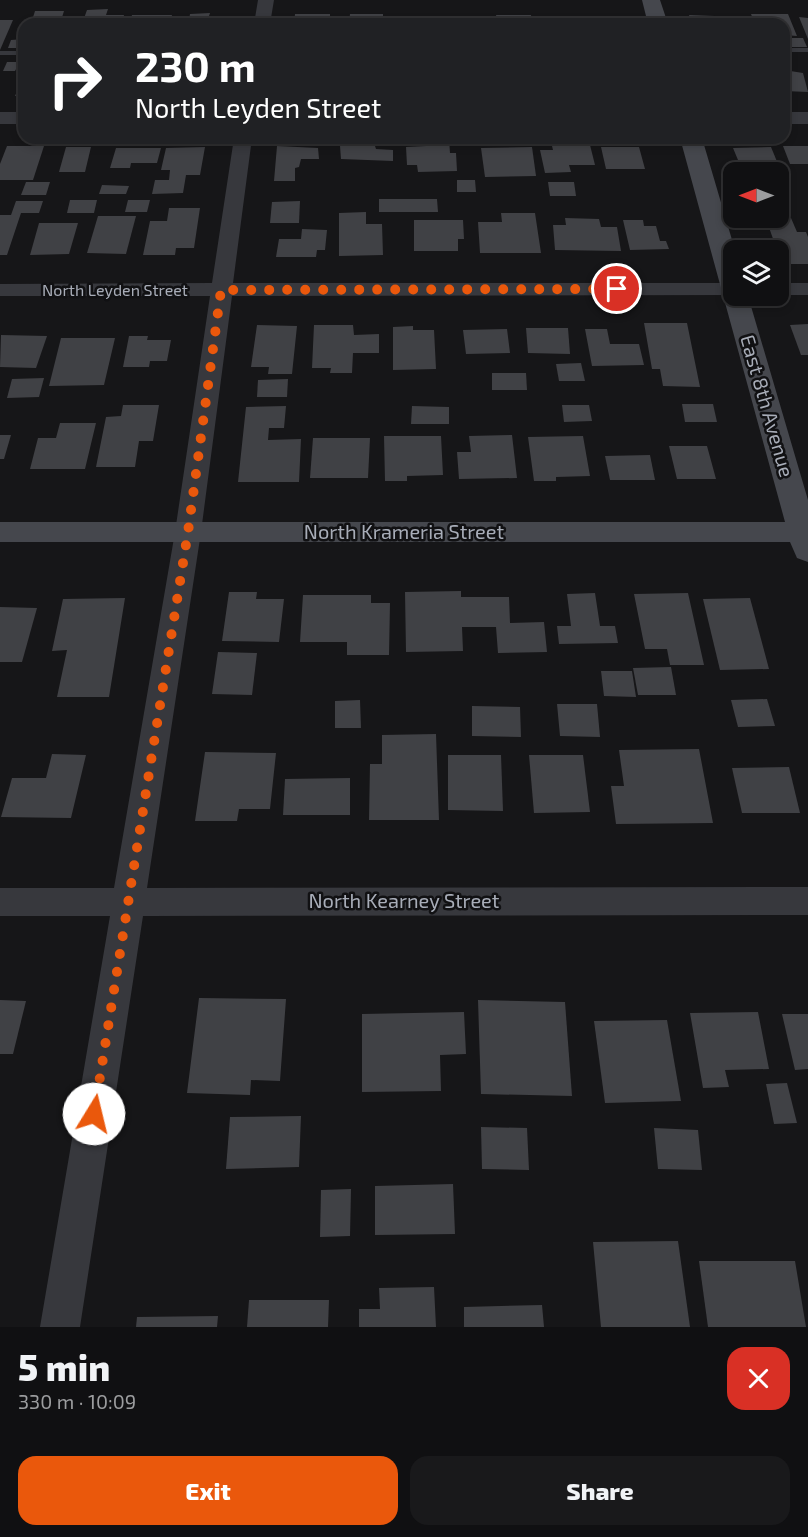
<!DOCTYPE html>
<meta charset="utf-8">
<style>
body{margin:0;font-family:"Exo 2",sans-serif;background:#19191b;color:#f1f3f6;height:100vh;display:flex;flex-direction:column;font-size:22px;white-space:nowrap}
*{box-sizing:border-box;margin:0}
p{font-size:20px;color:#9c9d9f}
.icon{flex:none;width:33px;height:33px;fill:none;stroke:currentColor;stroke-width:2;stroke-linecap:round;stroke-linejoin:round}
.map{position:relative;height:1327px;overflow:hidden}
.side{display:flex;flex-direction:column;background:#101012;flex:1}
.side>*{flex:none}
.hud{position:absolute;left:18px;top:18px;width:772px;height:126px;border-radius:18px;box-shadow:0 3px 9px #0003,0 0 0 2px #303032;background:#202124;color:#fff;overflow:hidden}
.needle{width:39px;rotate:270deg}
.controls{position:absolute;left:723px;top:162px;display:grid;gap:12px}
.controls a{display:grid;place-items:center;width:66px;height:66px;border-radius:12px;background:#101012;box-shadow:0 3px 9px #0003,0 0 0 2px #303032;font-size:30px}
.pin{position:absolute;display:grid;place-items:center;width:51px;height:51px;color:#fff;margin:-26px;border:3px solid #fff;border-radius:50%;box-shadow:0 2px 6px #0007}
.me{position:absolute;width:66px;margin:-33px;rotate:9deg;stroke-linejoin:round;filter:drop-shadow(0 0 4px #0008)}
.turn{display:flex;align-items:center;gap:21px;height:126px;padding:0 18px;font-size:27px}
.turn .icon{width:78px;height:78px;stroke-width:2.5}
.turn b{display:block;font-size:42px;line-height:51px}
.round{display:grid;place-items:center;flex:none;width:63px;height:63px;border-radius:18px;background:#19191b}
.overview{display:flex;align-items:center;justify-content:space-between;height:102px;padding:0 18px}
h1{font-size:36px;font-weight:800;line-height:45px}
.action{display:flex;gap:12px;margin-top:auto;padding:12px 18px}
.action a{flex:1;height:69px;border-radius:18px;background:#ea580c;color:#fff;font-size:24px;font-weight:800;line-height:69px;text-align:center}
.action a+a{background:#19191b;color:#f1f3f6}
.map>svg:first-child{display:block}
.building{fill:#404145}
.lines{fill:none;stroke-linecap:round;stroke-linejoin:round}
.lane{fill:#37383d;fill-rule:evenodd}
.street{fill:#37383d;fill-rule:evenodd}
.secondary{fill:#45474d;fill-rule:evenodd}
.route{stroke:#ea580c;stroke-width:10;stroke-dasharray:0 18}
.labels{text-anchor:middle;stroke-width:5;stroke-linejoin:round;paint-order:stroke}
.far-street-label{font-size:16px;fill:#a8adb8;stroke:#111113}
.street-label{font-size:20px;fill:#a8adb8;stroke:#111113}
</style>
<div class="map">
<svg width="808" height="1327" viewBox="0 0 808 1327">
<rect width="100%" height="100%" fill="#161618"/>
<!-- building -->
<g class="building">
<polygon points="108,9 106,15 124,15 122,24 82,24 87,10"/>
<polygon points="35,11 64,11 60,24 31,24"/>
<polygon points="210,13 209,16 227,16 226,24 182,24 182,20 189,20 190,14"/>
<polygon points="295,14 330,14 330,19 344,19 344,24 294,24"/>
<polygon points="350,14 383,14 383,24 349,24"/>
<polygon points="751,14 788,14 797,36 784,35 784,24 755,24"/>
<polygon points="132,15 172,15 170,24 130,24"/>
<polygon points="496,15 531,15 532,24 498,24"/>
<polygon points="689,15 740,17 743,24 692,24"/>
<polygon points="540,16 575,16 576,24 541,24"/>
<polygon points="586,16 619,16 621,24 587,24"/>
<polygon points="799,17 808,18 808,39"/>
<polygon points="0,20 13,20 0,50"/>
<polygon points="784,38 803,38 807,47 786,47"/>
<polygon points="24,39 24,48 8,48 11,40"/>
<polygon points="7,62 20,62 15,71 3,71"/>
<polygon points="784,70 803,73 808,92 784,91"/>
<polygon points="24,75 24,96 15,96"/>
<polygon points="449,139 450,153 456,153 457,171 418,172 417,165 407,165 406,147 426,146 425,140"/>
<polygon points="590,145 595,165 569,165 571,172 545,173 540,150 553,150 552,146"/>
<polygon points="7,146 44,146 33,180 0,180 0,164"/>
<polygon points="277,146 318,148 319,159 301,159 299,167 295,168 295,181 274,181"/>
<polygon points="340,146 375,146 376,149 393,150 393,161 341,159"/>
<polygon points="783,146 808,146 808,164 790,164"/>
<polygon points="66,147 91,147 85,172 59,172"/>
<polygon points="205,147 200,175 186,175 183,193 152,194 155,180 169,180 170,170 161,170 166,148"/>
<polygon points="532,147 536,176 485,177 481,148"/>
<polygon points="601,147 639,147 645,169 606,169"/>
<polygon points="771,147 778,164 761,164 764,171 743,172 733,148"/>
<polygon points="116,148 161,148 157,163 131,163 130,168 110,168"/>
<polygon points="457,180 475,180 476,192 457,192"/>
<polygon points="26,182 50,182 46,195 21,195"/>
<polygon points="548,182 574,182 576,196 550,196"/>
<polygon points="102,185 129,186 126,194 99,194"/>
<polygon points="379,199 437,199 438,212 379,212"/>
<polygon points="70,200 97,200 94,213 67,213"/>
<polygon points="128,200 150,200 147,212 125,212"/>
<polygon points="16,201 43,201 39,213 21,213 7,255 0,255 0,215 11,215"/>
<polygon points="300,201 299,223 270,223 272,202"/>
<polygon points="169,208 200,208 194,248 176,248 175,255 143,255 150,221 167,221"/>
<polygon points="366,212 366,224 382,224 383,255 339,256 339,213"/>
<polygon points="501,213 535,213 541,253 480,253 478,222 502,222"/>
<polygon points="98,216 136,216 126,254 87,253"/>
<polygon points="565,218 599,219 601,227 617,227 621,251 555,250 553,225 566,225"/>
<polygon points="791,218 797,232 806,232 808,237 808,264 782,264 766,219"/>
<polygon points="414,220 463,220 464,239 458,239 458,251 414,251"/>
<polygon points="623,220 643,220 644,226 656,226 660,241 666,241 669,249 630,250"/>
<polygon points="39,223 78,223 69,254 30,255"/>
<polygon points="302,229 327,230 325,250 317,250 316,257 276,257 279,239 301,239"/>
<polygon points="644,323 687,323 700,387 663,386 660,369 652,369"/>
<polygon points="808,324 808,355 801,355 790,325"/>
<polygon points="257,325 297,326 292,374 268,374 269,367 251,367"/>
<polygon points="314,325 353,325 354,335 379,334 379,353 353,353 352,373 330,373 331,368 312,368"/>
<polygon points="413,326 413,330 434,330 436,369 393,370 393,327"/>
<polygon points="526,328 568,328 570,354 528,353"/>
<polygon points="507,329 510,353 466,354 463,330"/>
<polygon points="585,329 607,329 610,344 639,344 644,365 592,366"/>
<polygon points="1,335 47,336 36,368 0,367"/>
<polygon points="129,336 148,336 147,340 171,340 167,361 150,361 149,367 123,367"/>
<polygon points="61,338 115,338 104,385 49,386"/>
<polygon points="581,363 585,381 559,381 556,364"/>
<polygon points="492,373 526,373 527,390 492,390"/>
<polygon points="44,378 39,397 7,398 12,379"/>
<polygon points="288,379 287,397 257,397 258,380"/>
<polygon points="682,404 713,404 717,422 685,422"/>
<polygon points="123,405 159,405 153,441 139,441 135,467 96,467 106,417 121,416"/>
<polygon points="562,405 589,405 592,421 564,422"/>
<polygon points="286,406 284,428 269,428 268,440 301,439 299,482 238,482 246,407"/>
<polygon points="412,406 449,407 449,424 411,424"/>
<polygon points="60,423 96,423 85,469 30,469 38,438 56,438"/>
<polygon points="0,435 11,435 4,459 0,459"/>
<polygon points="512,435 517,478 459,479 457,452 471,452 469,436"/>
<polygon points="384,436 441,436 443,475 407,476 407,481 385,481"/>
<polygon points="583,436 590,476 556,477 556,481 534,481 528,437"/>
<polygon points="313,438 370,438 368,478 310,478"/>
<polygon points="669,446 707,446 716,479 677,479"/>
<polygon points="650,455 655,480 610,480 605,456"/>
<polygon points="461,591 461,597 509,597 510,623 544,622 547,652 498,653 496,627 462,627 463,651 406,652 405,592"/>
<polygon points="229,592 257,592 256,599 284,599 279,642 222,641"/>
<polygon points="595,593 600,626 615,626 618,643 559,644 557,626 571,626 567,594"/>
<polygon points="688,593 704,665 670,665 667,649 645,649 634,594"/>
<polygon points="303,595 371,595 371,603 390,603 389,655 347,655 347,642 300,642"/>
<polygon points="125,598 109,697 57,697 67,650 52,651 63,599"/>
<polygon points="750,598 769,669 720,670 703,599"/>
<polygon points="0,607 37,608 22,662 0,662"/>
<polygon points="218,652 257,653 252,695 212,694"/>
<polygon points="671,667 676,695 638,695 633,668"/>
<polygon points="601,671 632,671 636,697 604,696"/>
<polygon points="767,699 775,726 738,727 731,700"/>
<polygon points="360,700 361,728 335,728 335,701"/>
<polygon points="557,704 597,704 600,737 560,736"/>
<polygon points="472,706 520,707 521,737 472,736"/>
<polygon points="436,734 439,820 369,820 370,764 382,764 382,735"/>
<polygon points="699,749 713,823 616,824 611,786 624,786 619,750"/>
<polygon points="205,752 276,753 270,809 239,809 237,821 195,821"/>
<polygon points="52,754 86,755 71,818 1,817 12,778 46,778"/>
<polygon points="448,755 501,755 503,811 448,810"/>
<polygon points="529,755 583,755 590,812 534,813"/>
<polygon points="789,767 800,813 742,813 732,768"/>
<polygon points="350,778 350,815 283,815 285,779"/>
<polygon points="199,998 286,999 280,1081 251,1080 250,1095 187,1093"/>
<polygon points="0,1000 26,1001 13,1054 0,1054"/>
<polygon points="478,1000 565,1002 572,1096 481,1094"/>
<polygon points="464,1012 466,1054 440,1055 441,1091 362,1092 362,1014"/>
<polygon points="758,1012 769,1069 725,1070 729,1087 703,1088 690,1013"/>
<polygon points="782,1014 808,1014 808,1069 795,1070"/>
<polygon points="667,1020 681,1101 605,1103 594,1021"/>
<polygon points="787,1083 797,1123 774,1124 766,1084"/>
<polygon points="301,1116 299,1167 226,1169 230,1117"/>
<polygon points="481,1127 527,1128 529,1170 482,1169"/>
<polygon points="654,1128 698,1130 702,1170 658,1169"/>
<polygon points="453,1184 455,1234 375,1235 375,1186"/>
<polygon points="351,1189 350,1236 320,1237 321,1190"/>
<polygon points="678,1241 690,1327 601,1327 593,1242"/>
<polygon points="699,1261 795,1261 806,1327 708,1327"/>
<polygon points="434,1287 436,1327 359,1327 359,1309 380,1309 379,1288"/>
<polygon points="249,1300 329,1300 328,1327 247,1327"/>
<polygon points="542,1305 544,1327 464,1327 464,1307"/>
<polygon points="218,1316 217,1327 136,1327 137,1317"/>
</g>
<g class="lines">
<!-- lane -->
<g class="lane">
<rect x="784" y="48" width="24" height="4"/>
<rect x="0" y="51" width="24" height="4"/>
</g>
<!-- street -->
<g class="street">
<polygon points="258,0 274,0 270,24 254,24"/>
<rect x="0" y="112" width="24" height="12"/>
<rect x="784" y="112" width="24" height="12"/>
<polygon points="234,138 252,138 233,283 734,283 734,295 232,296 201,532 147,888 808,887 808,915 143,916 80,1327 40,1327 110,916 0,916 0,888 114,888 175,532 210,296 0,296 0,284 212,283"/>
<rect x="778" y="283" width="30" height="12"/>
</g>
<!-- secondary -->
<g class="secondary">
<polygon points="642,0 660,0 668,24 648,24"/>
<polygon points="680,138 702,138 735,250 734,296 748,296 808,500 808,562 797,558 790,542 0,542 0,522 785,522"/>
</g>
</g>
<g class="lines">
<!-- route -->
<polyline class="route" points="94,1114 188,532 221,290 617,289"/>
</g>
<g class="labels">
<!-- far-street labels -->
<g class="far-street-label">
<text x="115" y="296">North Leyden Street</text>
</g>
<!-- street labels -->
<g class="street-label">
<text transform="translate(767 406) rotate(74)" y="7">East 8th Avenue</text>
<text x="404" y="539">North Krameria Street</text>
<text x="404" y="908">North Kearney Street</text>
</g>
</g>
</svg>
<div class="controls">
<a><svg class="needle" viewBox="-14 -14 28 28"><path d="M0-13l5 13h-10z" fill="#e53935"/><path d="M0 13l5-13h-10z" fill="#9c9d9f"/></svg></a>
<a><svg class="icon" aria-label="layers" viewBox="0 0 24 24"><path d="M12 4l9 5-9 5-9-5zM3 14l9 5 9-5"/></svg></a>
</div>
<div class="pin" style="left:617px;top:289px;background:#d93025"><svg class="icon" aria-label="arrive" viewBox="0 0 24 24"><path d="M6 21V4h12l-3 4 3 4H6"/></svg></div>
<svg class="me" style="left:94px;top:1114px" viewBox="-20 -20 40 40"><circle r="19" fill="#fff"/><path d="M0-13L10 11 0 6-10 11z" fill="#ea580c"/></svg>
<div class="hud">
<div class="turn"><svg class="icon" aria-label="right" viewBox="0 0 24 24"><path d="M7 20v-9h11M14 6l5 5-5 5"/></svg><div><b>230 m</b>North Leyden Street</div></div>
</div>
</div>
<section class="side">
<div class="overview"><div><h1>5 min</h1><p>330 m · 10:09</p></div><a class="round" style="background:#d93025;color:#fff"><svg class="icon" aria-label="close" viewBox="0 0 24 24"><path d="M6 6l12 12M18 6L6 18"/></svg></a></div>
<div class="action"><a>Exit</a><a>Share</a></div>
</section>
